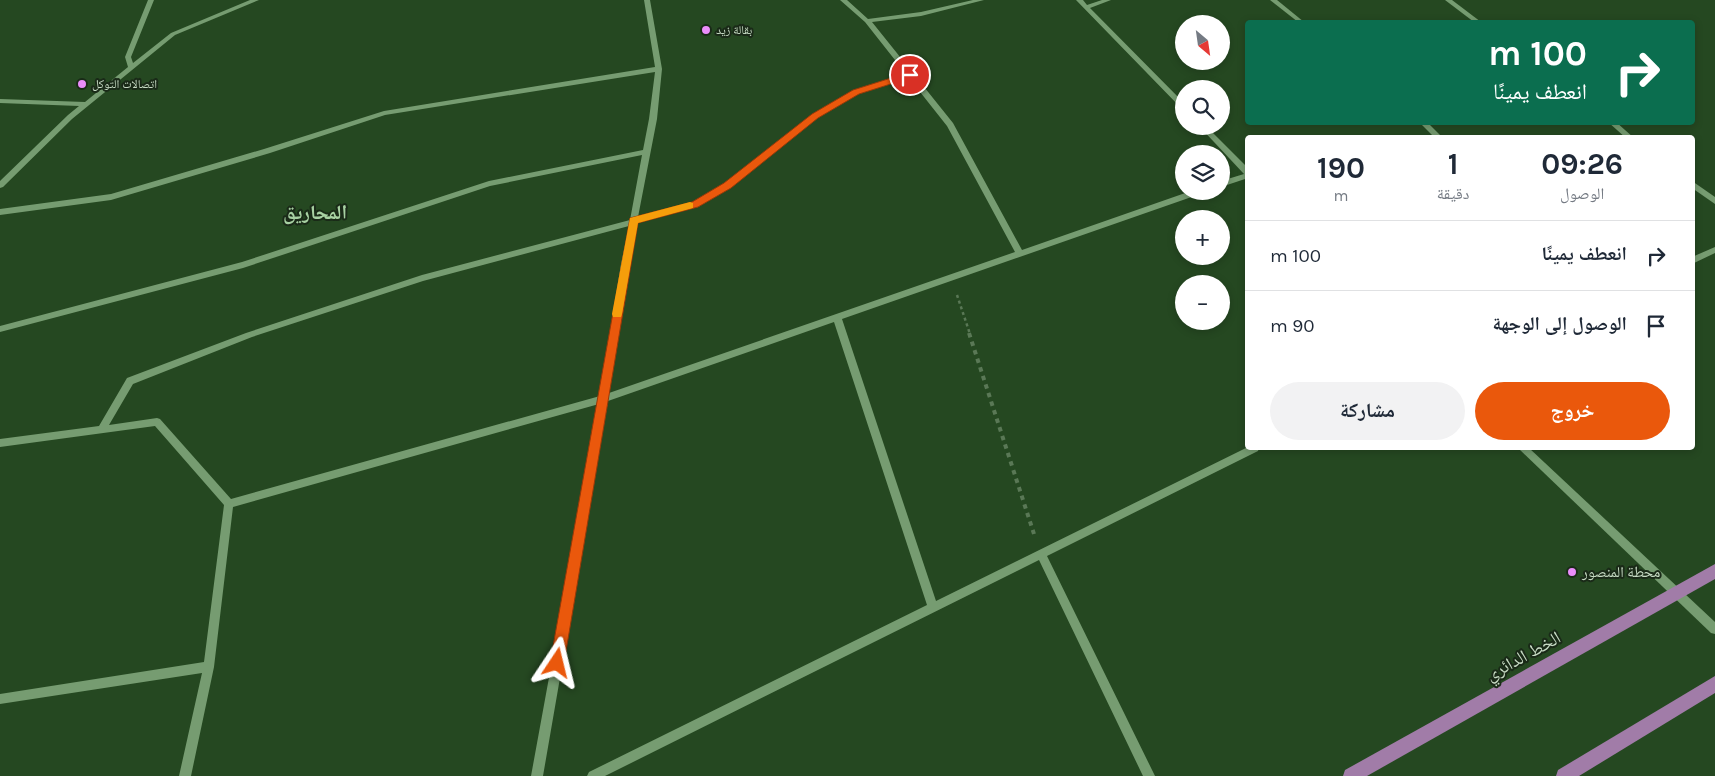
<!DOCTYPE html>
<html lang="ar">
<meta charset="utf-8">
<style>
body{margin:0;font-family:Karla,"Noto Naskh Arabic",sans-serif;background:#f2f2f3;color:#1f2937;direction:rtl;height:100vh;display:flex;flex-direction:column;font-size:19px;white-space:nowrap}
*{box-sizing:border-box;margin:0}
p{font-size:16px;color:#747a83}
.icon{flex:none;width:28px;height:28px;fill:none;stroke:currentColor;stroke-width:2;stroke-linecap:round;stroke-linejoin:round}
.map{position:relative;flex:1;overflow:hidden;direction:ltr}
.sheet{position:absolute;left:1245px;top:135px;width:450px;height:315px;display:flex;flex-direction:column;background:#fff;border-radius:5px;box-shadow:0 2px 8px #0003;direction:rtl}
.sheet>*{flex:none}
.hud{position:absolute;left:1245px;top:20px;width:450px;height:105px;border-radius:5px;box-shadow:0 2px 8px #0003;direction:rtl;background:#0b6e4f;color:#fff;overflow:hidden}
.needle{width:32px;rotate:151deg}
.tools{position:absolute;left:1175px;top:15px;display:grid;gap:10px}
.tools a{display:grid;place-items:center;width:55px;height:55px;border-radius:50%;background:#fff;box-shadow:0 2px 8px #0003;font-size:25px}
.pin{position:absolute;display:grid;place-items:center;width:42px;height:42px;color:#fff;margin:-21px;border:2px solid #fff;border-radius:50%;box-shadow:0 1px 5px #0007}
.me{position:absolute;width:55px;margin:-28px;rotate:10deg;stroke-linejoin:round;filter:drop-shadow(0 0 4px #0008)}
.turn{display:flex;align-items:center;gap:18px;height:105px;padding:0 25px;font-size:22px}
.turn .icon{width:65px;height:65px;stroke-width:2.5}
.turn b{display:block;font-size:35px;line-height:42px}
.eta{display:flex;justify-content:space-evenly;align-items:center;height:85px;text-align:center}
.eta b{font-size:30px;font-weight:700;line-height:35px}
.button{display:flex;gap:10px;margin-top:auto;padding:10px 25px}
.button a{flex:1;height:58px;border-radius:30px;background:#ea580c;color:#fff;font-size:20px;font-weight:700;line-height:58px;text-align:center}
.button a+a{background:#f2f2f3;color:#1f2937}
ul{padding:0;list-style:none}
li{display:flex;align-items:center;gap:15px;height:70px;padding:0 25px;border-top:1px solid #e0e1e3}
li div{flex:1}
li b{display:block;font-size:19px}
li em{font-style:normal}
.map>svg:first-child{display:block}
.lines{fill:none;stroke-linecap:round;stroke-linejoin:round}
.path-far1{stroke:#5a7856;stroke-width:2.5;stroke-dasharray:3 3;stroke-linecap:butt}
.path{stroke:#5a7856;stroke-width:4;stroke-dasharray:4.5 4.5;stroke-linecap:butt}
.minor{fill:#769c71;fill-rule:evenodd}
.major{fill:#a17ca8;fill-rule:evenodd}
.route{fill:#ea580c;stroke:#983908}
.slow{fill:#f59e0b}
.poi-dot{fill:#eb8dfb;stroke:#1a2a18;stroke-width:2}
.labels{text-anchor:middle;stroke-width:4;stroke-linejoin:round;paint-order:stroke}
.far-poi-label{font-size:12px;fill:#c6dac3;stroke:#1a2a18;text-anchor:start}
.poi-label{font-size:15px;fill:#c6dac3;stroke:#1a2a18;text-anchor:start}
.near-street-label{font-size:18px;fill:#c6dac3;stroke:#1a2a18}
.district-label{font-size:20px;font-weight:bold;fill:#a7d0a2;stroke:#1a2a18}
</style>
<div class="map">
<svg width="1715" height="776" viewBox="0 0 1715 776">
<rect width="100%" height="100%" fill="#254821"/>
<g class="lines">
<!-- path-far1 -->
<polyline class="path-far1" points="957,295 970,334"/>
<!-- path -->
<polyline class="path" points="969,333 1034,534"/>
<!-- minor -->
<g class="minor">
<polygon points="148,0 154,0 131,57 133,63 171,33 250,0 259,0 175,35 72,119 3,187 0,188 0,181 68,115 79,106 0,103 0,99 85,102 128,67 125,57"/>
<path d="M644 0H650L662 69 657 119 638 217 693 203 724 184 813 114 854 90 906 74 865 22 840 0H847L868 19 921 12 973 0H984L921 16 872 22 953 123 1022 250 1191 191H1204L1203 193 842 319 936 601 1248 447 1259 448 1258 451 1047 556 1155 776H1143L1039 560 605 776H587L589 772 927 605 834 322 608 401 543 776H531L599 404 233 507 214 667 191 776H179L202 673 0 704V694L204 662 224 505 155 426 0 447V439L99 426 127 378 246 333 422 275 630 220 642 155 490 186 243 268 0 332V326L242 262 489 181 643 150 649 119 655 72 385 115 270 153 111 200 0 215V209L111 194 264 149 384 111 655 67ZM909 78 947 126 1015 252 609 393 629 264 637 223 698 207 730 188 817 118 858 94ZM629 226 621 264 600 396 231 499 160 419 157 418 109 425 133 384 252 337 423 281Z"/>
<polygon points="1076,0 1083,0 1087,5 1102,0 1111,0 1090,8 1184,103 1184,109 1182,109"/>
<polygon points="1270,0 1277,0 1304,22 1298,22"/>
<polygon points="1445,0 1452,0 1481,22 1474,22"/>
<polygon points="1419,122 1427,122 1443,138 1435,138"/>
<polygon points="1608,122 1616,122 1634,138 1626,138"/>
<polygon points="1199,126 1206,126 1248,168 1248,178 1221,187 1221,181 1244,174"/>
<polygon points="1692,181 1715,197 1715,204 1692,188"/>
<polygon points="1715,247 1715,253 1692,264 1692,257"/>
<polygon points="1518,448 1529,448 1715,622 1715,634 1711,633"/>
</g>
<!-- major -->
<g class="major">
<polygon points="1715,564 1715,579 1367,776 1343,776 1345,770"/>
<polygon points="1715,676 1715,693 1579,776 1556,776 1558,770"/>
</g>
</g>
<!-- route -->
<polygon class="route" points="910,72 913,73 913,77 859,94 818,118 731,188 698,207 638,223 564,663 562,668 557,670 552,668 550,663 630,218 692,202 724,183 812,114 853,90"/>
<!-- slow -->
<polygon class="slow" points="690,202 693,203 693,208 638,223 622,314 621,317 613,317 612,314 630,218"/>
<!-- markers -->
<g class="poi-dot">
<circle cx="706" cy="30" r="5"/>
<circle cx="82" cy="84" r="5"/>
<circle cx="1572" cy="572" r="5"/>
</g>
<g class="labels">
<!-- far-poi labels -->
<g class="far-poi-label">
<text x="716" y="34">بقالة زيد</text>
<text x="92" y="88">اتصالات التوكل</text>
</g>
<!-- poi labels -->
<g class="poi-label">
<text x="1582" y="577">محطة المنصور</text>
</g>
<!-- near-street labels -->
<g class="near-street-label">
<text transform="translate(1523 656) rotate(-29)" y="6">الخط الدائري</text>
</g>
<!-- district labels -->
<g class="district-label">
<text x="315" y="219">المحاريق</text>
</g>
</g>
</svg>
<div class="tools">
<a><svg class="needle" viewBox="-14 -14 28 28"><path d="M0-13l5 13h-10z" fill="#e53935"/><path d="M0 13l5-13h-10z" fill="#747a83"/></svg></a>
<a><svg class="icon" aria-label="search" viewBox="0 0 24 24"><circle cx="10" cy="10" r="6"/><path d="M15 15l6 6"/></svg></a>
<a><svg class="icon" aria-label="layers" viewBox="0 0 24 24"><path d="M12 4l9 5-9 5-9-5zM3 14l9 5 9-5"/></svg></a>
<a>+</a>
<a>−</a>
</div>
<div class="pin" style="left:910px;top:75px;background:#d93025"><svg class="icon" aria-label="arrive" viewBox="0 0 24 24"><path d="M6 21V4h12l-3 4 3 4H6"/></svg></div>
<svg class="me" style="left:557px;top:663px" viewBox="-20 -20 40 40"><path d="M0-17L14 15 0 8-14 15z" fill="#ea580c" stroke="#fff" stroke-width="4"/></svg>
<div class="hud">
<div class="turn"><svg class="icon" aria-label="right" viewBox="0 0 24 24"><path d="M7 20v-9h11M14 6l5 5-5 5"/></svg><div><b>100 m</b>انعطف يمينًا</div></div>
</div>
<section class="sheet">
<div class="eta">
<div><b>09:26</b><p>الوصول</p></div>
<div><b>1</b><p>دقيقة</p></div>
<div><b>190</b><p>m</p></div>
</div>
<ul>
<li><svg class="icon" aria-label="right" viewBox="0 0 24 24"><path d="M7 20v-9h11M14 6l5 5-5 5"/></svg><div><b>انعطف يمينًا</b></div><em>100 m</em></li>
<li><svg class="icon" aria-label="arrive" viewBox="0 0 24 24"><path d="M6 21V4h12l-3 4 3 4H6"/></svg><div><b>الوصول إلى الوجهة</b></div><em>90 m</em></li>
</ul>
<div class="button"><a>خروج</a><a>مشاركة</a></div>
</section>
</div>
